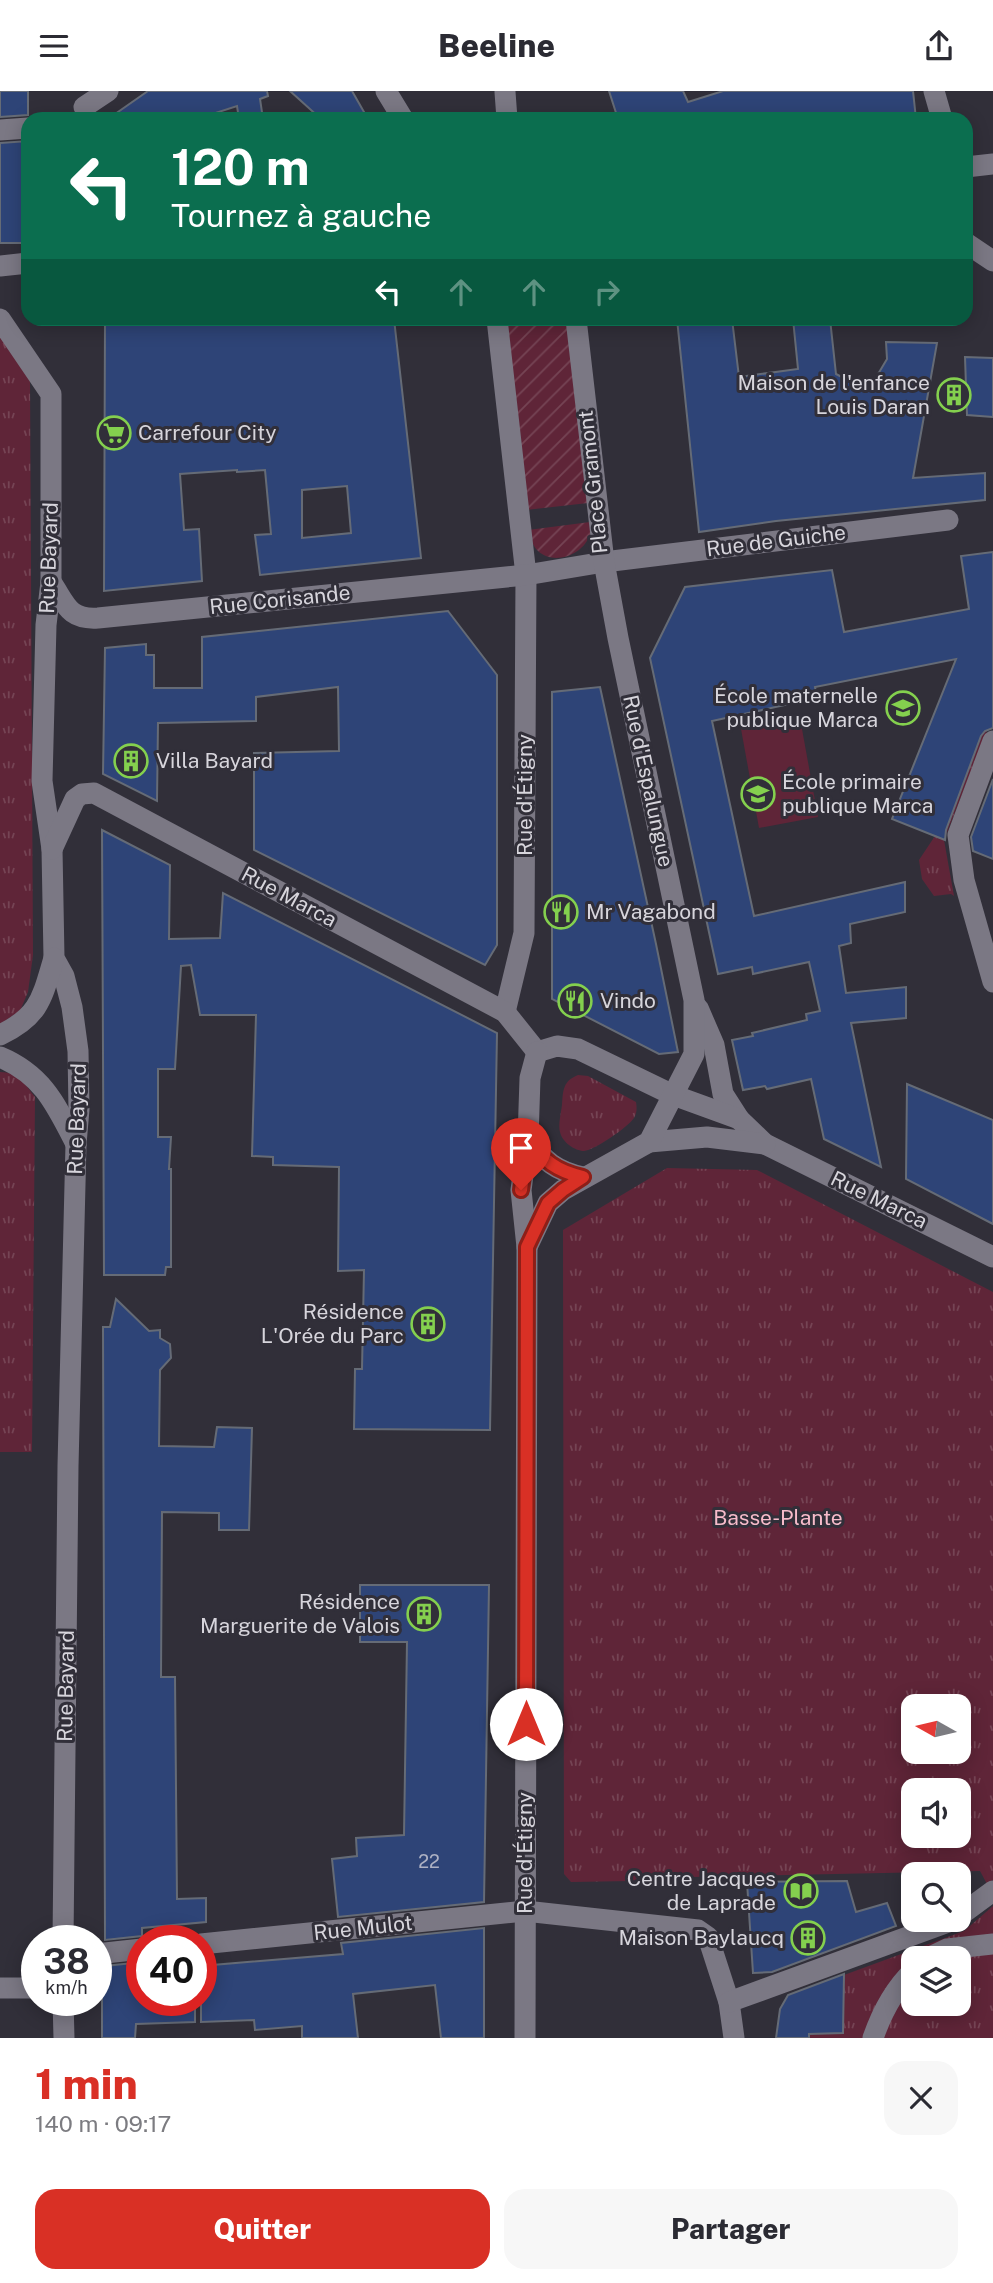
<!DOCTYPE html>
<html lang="fr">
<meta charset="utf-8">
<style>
body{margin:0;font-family:"Public Sans",sans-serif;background:#f7f7f7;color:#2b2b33;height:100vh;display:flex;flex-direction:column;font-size:26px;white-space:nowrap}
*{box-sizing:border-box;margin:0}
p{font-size:23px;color:#7c7c81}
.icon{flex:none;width:38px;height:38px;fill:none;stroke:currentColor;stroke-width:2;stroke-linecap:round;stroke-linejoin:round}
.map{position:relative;height:1947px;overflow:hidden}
.side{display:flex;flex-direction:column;background:#fff;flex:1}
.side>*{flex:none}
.guide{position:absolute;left:21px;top:21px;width:952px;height:214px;border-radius:21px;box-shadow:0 4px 18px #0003;background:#0b6e4f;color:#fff;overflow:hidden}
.needle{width:46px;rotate:278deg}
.fabs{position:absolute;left:901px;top:1603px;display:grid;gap:14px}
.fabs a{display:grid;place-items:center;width:70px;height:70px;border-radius:14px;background:#fff;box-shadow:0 4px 18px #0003;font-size:35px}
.speed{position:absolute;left:21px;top:1834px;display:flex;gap:14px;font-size:35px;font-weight:700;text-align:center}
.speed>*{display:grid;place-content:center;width:91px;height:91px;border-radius:50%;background:#fff;box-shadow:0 4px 18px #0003;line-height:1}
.speed small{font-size:18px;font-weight:400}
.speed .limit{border:10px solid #d22;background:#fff;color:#111}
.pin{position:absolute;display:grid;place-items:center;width:60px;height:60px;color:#fff;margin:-72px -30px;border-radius:50% 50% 50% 0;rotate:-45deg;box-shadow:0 0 7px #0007}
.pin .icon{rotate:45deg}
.me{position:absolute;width:77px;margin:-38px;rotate:0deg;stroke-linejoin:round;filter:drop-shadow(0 0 5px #0008)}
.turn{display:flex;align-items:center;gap:24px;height:147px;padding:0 35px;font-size:32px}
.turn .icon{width:91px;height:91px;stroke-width:2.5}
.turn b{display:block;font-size:49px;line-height:60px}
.lanes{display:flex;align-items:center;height:66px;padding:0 35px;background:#0003;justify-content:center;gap:35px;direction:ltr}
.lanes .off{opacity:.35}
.round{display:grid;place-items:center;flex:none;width:74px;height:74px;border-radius:21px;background:#f7f7f7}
.summary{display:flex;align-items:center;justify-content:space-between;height:119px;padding:0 35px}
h1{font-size:42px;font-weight:800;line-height:52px;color:#d93025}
.action{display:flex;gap:14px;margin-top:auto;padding:14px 35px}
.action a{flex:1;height:80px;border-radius:21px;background:#d93025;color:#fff;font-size:28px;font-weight:800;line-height:80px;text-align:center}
.action a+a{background:#f7f7f7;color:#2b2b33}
header{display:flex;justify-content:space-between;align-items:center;height:91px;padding:0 35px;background:#fff;font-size:32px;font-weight:800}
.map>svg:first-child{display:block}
.grass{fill:url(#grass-tufts);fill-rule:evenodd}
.garden{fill:url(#garden-furrows)}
.pitch{fill:#5f2538}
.building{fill:#2e4477;stroke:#656b76;stroke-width:2;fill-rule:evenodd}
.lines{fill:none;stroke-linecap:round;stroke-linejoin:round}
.minor{stroke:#7b7884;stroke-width:21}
.route-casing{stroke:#8d1f18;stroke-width:18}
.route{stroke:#d93025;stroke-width:12}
.labels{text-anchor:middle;stroke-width:6;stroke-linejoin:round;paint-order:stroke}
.number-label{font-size:18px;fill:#adb1c3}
.poi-label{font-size:21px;fill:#d7d5dc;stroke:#312f39;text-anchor:end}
.street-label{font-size:21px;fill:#d7d5dc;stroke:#312f39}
.park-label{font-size:21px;fill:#f7bbca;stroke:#312f39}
</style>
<header><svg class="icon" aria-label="menu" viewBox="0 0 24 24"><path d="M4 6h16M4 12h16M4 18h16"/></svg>Beeline<svg class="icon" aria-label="share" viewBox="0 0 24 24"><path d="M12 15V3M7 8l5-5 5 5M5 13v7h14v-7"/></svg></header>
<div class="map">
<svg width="993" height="1947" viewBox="0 0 993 1947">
<defs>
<pattern id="grass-tufts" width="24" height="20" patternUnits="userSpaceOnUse" patternTransform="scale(1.75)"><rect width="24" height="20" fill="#5f2538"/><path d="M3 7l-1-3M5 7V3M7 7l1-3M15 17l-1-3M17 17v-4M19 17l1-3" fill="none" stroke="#754454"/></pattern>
<pattern id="garden-furrows" width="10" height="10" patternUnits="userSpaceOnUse" patternTransform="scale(1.75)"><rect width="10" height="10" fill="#5f2538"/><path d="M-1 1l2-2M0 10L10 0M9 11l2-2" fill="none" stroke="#754454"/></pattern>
</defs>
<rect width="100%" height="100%" fill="#312f39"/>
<!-- grass -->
<g class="grass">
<polygon points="0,244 30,288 33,864 28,901 20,920 0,933"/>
<polygon points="992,605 993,625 944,749 954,805 951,803 934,805 922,788 919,769 935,745"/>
<path d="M0 981C18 981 25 993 35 1006L32 1361H0Z"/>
<path d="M578 984 588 985 636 1011C637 1017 637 1022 634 1027 628 1036 595 1059 584 1060 575 1060 562 1051 560 1041 558 1034 561 1022 562 1014 563 999 563 990 578 984Z"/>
<path d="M667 1077 757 1079 993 1201V1789L987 1793 980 1780 643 1787 631 1790 571 1791 564 1783 563 1139ZM914 1615H959V1661H914ZM914 1699H959V1745H914Z"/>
<path d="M993 1815V1947H776L844 1884 964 1840ZM914 1867H959V1913H914Z"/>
</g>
<!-- garden -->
<g class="garden">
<polygon points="506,228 568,228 588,412 526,419"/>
<path d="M590 431C590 435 591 439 590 443 584 464 554 475 538 460 532 454 530 446 528 439Z"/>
</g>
<!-- pitch -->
<polygon class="pitch" points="800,627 818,726 759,737 741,638"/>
<!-- building -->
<g class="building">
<polygon points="0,0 28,0 28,24 0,26"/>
<polygon points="148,0 267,0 268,5 260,8 263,28 239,28 237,15 197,28 108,28"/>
<polygon points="290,0 352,0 368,28 321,28"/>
<polygon points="609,0 683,0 688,11 723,0 913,0 916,28 618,28"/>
<polygon points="28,50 28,152 0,152 0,52"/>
<path d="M105 228H394L421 467 260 484 255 444 271 443 265 379 237 381V379L180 383 184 439 199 438 202 490 104 500ZM347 395 351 442 302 447V399Z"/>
<polygon points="677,228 732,228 739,286 798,278 793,228 830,228 836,283 868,300 887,268 886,251 937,252 913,387 985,382 985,409 776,430 699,441"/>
<polygon points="965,266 993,267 993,326 967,324"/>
<polygon points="993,461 993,637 985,640 981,645 946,739 945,749 892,728 956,568 815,596 817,607 712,630 754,825 905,791 905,821 850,833 851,852 839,855 846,902 906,896 906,927 851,932 881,1076 824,1048 811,988 767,998 765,995 743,999 732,949 753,945 752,942 807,929 806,923 820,920 809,871 753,883 752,876 718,883 650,567 685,496 832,479 844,541 969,518 961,465"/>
<polygon points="448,520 497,584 497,854 485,874 254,759 254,662 339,660 338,596 256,606 256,630 158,632 157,710 103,683 105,557 146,553 146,564 154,564 154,597 202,597 202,546"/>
<polygon points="600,596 656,853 678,961 659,963 552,908 552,601"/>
<polygon points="993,688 993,768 973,760 971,746"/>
<polygon points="102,739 170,774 169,848 220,847 223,802 497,942 490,1339 354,1338 355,1278 362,1278 364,1179 338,1180 339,1076 273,1074 273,1066 252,1065 256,924 200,924 191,874 181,875 175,978 158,978 158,1046 171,1046 169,1078 171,1078 171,1176 166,1176 165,1184 104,1184"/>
<polygon points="907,993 993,1029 993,1133 906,1088"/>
<polygon points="116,1208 149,1240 160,1239 160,1247 170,1253 171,1267 160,1279 159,1355 214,1356 217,1336 252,1337 249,1439 219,1439 219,1422 162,1421 161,1586 175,1586 177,1808 206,1807 206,1831 142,1837 142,1845 105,1849 103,1236 110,1236"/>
<polygon points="360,1494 489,1494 484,1811 338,1826 332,1768 357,1765 356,1747 404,1744 407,1551 360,1551"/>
<polygon points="847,1790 856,1821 887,1812 896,1835 772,1881 753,1882 747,1791"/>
<polygon points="484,1837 484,1947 441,1947 435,1894 353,1903 358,1947 302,1947 302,1935 255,1939 254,1929 201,1931 201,1875 343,1863 341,1852"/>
<polygon points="142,1871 142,1909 195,1909 195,1931 136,1933 135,1947 102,1947 102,1884 105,1884 105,1875"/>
<polygon points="844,1883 843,1942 809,1943 809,1947 776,1947 780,1918 788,1904"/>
</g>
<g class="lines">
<!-- minor -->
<g class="minor">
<polyline points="386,0 403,28"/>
<polyline points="934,0 942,28"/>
<polyline points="505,1 507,28"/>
<polyline points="84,16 108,0"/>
<polyline points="0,39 28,37"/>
<polyline points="966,76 993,73"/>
<polyline points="966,152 993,170"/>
<polyline points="0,175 28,172"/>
<polyline points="0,228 51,303 51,491 46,534 42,690 52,758 54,867 64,885 72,916 78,960 79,1018 76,1053 68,1375 63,1850"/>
<polyline points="497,228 526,484 524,842 505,921"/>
<path d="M51 491C66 513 68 529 98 527L526 484 604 471 948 429"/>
<polyline points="993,650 958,744 964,789 993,891"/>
<polyline points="52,758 75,708 82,703 94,702 505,921 537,961"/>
<polyline points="698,917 714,954 723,1003 739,1028"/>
<path d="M0 944C40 925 42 907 54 867"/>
<polyline points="537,961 557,955 578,958 673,1004 739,1028 765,1053 993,1166"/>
<path d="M0 966C43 984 56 1014 76 1053"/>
<path d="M528 1048C544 1070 556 1080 583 1086"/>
<polyline points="649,1051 707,1046 765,1053"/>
<polyline points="527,1156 548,1112 563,1099 649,1051 694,963 694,909 618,547 604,471 576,228"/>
<polyline points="959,1825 993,1800"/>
<polyline points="201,1853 525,1820 698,1839 708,1846 729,1911 734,1947"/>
<polyline points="96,1863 142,1858"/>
<polyline points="928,1867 947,1858 993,1853"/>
<polyline points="0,1897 37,1897"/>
<polyline points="63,1909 64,1947"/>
<polyline points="729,1911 954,1829"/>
<polyline points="525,1947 527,1156 521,1099 528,1048 530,987 537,961"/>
<path d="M873 1947C882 1921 894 1898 914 1879"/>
</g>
</g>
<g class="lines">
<defs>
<path id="route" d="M521 1099 528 1048C544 1070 556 1080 583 1086L563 1099 548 1112 527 1156 526 1633"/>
</defs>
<!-- route casing -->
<use href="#route" class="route-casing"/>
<!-- route -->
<use href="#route" class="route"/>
</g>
<!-- icons -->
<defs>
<symbol id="building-ring" viewBox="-11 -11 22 22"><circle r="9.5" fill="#312f39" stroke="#84d04e" stroke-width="1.5"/><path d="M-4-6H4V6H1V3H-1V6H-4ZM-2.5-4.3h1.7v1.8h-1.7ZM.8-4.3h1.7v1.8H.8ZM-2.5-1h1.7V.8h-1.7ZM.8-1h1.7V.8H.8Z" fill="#84d04e"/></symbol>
<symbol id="supermarket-ring" viewBox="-11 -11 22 22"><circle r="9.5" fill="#312f39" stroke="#84d04e" stroke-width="1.5"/><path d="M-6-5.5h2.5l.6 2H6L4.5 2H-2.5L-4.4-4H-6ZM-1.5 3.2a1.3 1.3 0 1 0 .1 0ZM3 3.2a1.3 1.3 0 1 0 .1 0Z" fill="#84d04e"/></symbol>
<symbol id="school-ring" viewBox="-11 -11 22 22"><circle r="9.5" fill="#312f39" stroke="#84d04e" stroke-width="1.5"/><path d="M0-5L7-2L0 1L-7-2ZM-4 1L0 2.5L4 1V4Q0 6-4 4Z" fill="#84d04e"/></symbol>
<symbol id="restaurant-ring" viewBox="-11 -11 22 22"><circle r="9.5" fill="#312f39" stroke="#84d04e" stroke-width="1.5"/><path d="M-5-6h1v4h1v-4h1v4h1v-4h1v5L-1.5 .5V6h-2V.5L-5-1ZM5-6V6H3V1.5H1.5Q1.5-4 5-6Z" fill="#84d04e"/></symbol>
<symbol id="library-ring" viewBox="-11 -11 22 22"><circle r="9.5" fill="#312f39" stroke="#84d04e" stroke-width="1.5"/><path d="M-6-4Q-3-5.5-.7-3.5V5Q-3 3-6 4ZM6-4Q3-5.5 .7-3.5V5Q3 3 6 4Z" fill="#84d04e"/></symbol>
</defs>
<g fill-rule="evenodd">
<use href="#building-ring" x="935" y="285" width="38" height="38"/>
<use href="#supermarket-ring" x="95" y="323" width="38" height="38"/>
<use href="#school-ring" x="884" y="598" width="38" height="38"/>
<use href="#building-ring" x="112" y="651" width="38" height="38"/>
<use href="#school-ring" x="739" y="684" width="38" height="38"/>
<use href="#restaurant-ring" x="542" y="802" width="38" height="38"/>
<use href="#restaurant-ring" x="556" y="891" width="38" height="38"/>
<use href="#building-ring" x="409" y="1214" width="38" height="38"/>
<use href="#building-ring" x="405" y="1504" width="38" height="38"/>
<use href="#library-ring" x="782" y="1781" width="38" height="38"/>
<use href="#building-ring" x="789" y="1828" width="38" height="38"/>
</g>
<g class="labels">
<!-- number labels -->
<g class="number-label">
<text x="429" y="1777">22</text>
</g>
<!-- poi labels -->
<g class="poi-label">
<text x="930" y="299">Maison de l'enfance<tspan x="930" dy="24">Louis Daran</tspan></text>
<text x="138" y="349" text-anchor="start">Carrefour City</text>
<text x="878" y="612">École maternelle<tspan x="878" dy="24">publique Marca</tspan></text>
<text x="156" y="677" text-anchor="start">Villa Bayard</text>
<text x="782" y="698" text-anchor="start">École primaire<tspan x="782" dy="24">publique Marca</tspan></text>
<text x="586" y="828" text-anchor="start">Mr Vagabond</text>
<text x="600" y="917" text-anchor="start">Vindo</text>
<text x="404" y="1228">Résidence<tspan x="404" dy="24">L'Orée du Parc</tspan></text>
<text x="400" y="1518">Résidence<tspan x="400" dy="24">Marguerite de Valois</tspan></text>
<text x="776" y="1795">Centre Jacques<tspan x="776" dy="24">de Laprade</tspan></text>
<text x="784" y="1854">Maison Baylaucq</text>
</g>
<!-- street labels -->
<g class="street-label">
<text transform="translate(593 391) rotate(-96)" y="7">Place Gramont</text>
<text transform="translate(776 450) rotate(-7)" y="7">Rue de Guiche</text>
<text transform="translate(49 467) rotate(-88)" y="7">Rue Bayard</text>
<text transform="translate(280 509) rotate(-6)" y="7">Rue Corisande</text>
<text transform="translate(648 690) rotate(78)" y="7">Rue d'Espalungue</text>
<text transform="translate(525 704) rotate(-90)" y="7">Rue d'Étigny</text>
<text transform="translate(289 806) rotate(28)" y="7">Rue Marca</text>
<text transform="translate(77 1028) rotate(-88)" y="7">Rue Bayard</text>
<text transform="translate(879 1109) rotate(26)" y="7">Rue Marca</text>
<text transform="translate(66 1595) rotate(-89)" y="7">Rue Bayard</text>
<text transform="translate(525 1762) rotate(-90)" y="7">Rue d'Étigny</text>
<text transform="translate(363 1837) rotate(-6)" y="7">Rue Mulot</text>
</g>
<!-- park labels -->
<g class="park-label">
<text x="778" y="1434">Basse-Plante</text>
</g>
</g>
</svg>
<div class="fabs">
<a><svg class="needle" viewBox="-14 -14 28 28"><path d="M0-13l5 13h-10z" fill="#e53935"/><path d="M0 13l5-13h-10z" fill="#7c7c81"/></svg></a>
<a><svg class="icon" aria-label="sound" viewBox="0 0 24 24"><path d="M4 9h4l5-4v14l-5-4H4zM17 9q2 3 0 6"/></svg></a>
<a><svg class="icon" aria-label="search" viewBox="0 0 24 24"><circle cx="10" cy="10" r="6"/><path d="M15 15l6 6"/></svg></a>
<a><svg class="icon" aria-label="layers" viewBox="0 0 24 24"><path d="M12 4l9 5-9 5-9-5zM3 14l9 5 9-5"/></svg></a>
</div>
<div class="speed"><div>38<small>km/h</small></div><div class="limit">40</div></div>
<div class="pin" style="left:521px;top:1099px;background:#d93025"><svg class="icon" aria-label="arrive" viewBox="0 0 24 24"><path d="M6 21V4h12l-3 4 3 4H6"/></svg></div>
<svg class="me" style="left:526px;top:1633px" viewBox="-20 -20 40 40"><circle r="19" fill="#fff"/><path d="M0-13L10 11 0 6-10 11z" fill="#d93025"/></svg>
<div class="guide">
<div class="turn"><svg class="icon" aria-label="left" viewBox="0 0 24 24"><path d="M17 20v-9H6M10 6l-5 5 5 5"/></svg><div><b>120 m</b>Tournez à gauche</div></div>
<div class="lanes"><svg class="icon" aria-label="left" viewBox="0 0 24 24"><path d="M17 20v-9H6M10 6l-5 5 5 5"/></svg><svg class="icon off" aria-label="ahead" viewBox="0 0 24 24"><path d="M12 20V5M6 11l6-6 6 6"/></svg><svg class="icon off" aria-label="ahead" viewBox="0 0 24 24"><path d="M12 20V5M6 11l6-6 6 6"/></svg><svg class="icon off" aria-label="right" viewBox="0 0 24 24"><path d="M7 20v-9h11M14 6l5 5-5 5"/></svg></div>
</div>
</div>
<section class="side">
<div class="summary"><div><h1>1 min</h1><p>140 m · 09:17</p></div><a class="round"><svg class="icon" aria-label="close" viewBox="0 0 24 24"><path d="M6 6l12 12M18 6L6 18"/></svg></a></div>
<div class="action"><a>Quitter</a><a>Partager</a></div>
</section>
